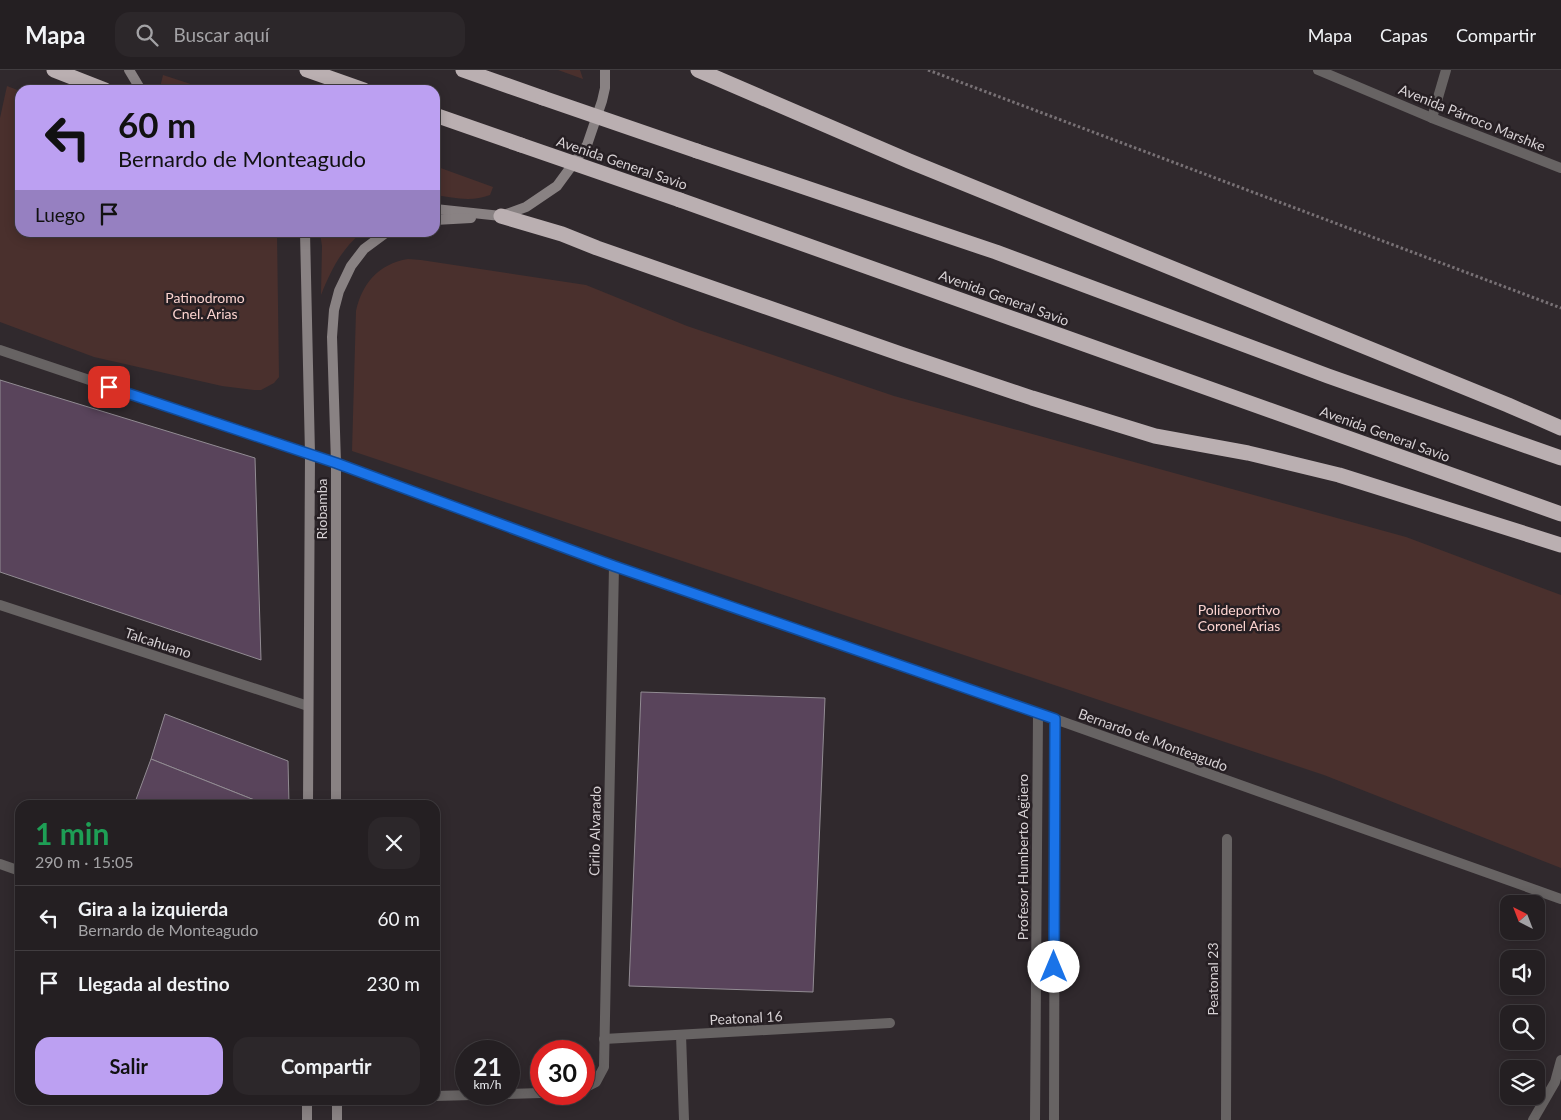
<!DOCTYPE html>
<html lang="es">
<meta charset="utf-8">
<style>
body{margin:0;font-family:Lato,sans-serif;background:#2c272a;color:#f1f3f6;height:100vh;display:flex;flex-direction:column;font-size:19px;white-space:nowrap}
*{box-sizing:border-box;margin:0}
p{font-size:16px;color:#a3a2a5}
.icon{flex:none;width:28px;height:28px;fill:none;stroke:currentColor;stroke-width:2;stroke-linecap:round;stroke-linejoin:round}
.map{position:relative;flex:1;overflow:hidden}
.panel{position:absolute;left:15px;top:730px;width:425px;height:305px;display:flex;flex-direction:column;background:#241f22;border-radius:15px;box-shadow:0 2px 12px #0003,0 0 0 1px #413d40}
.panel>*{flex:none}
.top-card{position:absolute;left:15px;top:15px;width:425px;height:152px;border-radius:15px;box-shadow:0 2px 12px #0003,0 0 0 1px #413d40;background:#bca0f2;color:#111;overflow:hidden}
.needle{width:32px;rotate:318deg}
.fabs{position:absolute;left:1500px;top:825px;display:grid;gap:10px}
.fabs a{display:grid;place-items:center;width:45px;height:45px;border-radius:10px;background:#241f22;box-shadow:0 2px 12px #0003,0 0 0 1px #413d40;font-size:25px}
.speed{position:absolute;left:455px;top:970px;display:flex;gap:10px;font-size:25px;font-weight:700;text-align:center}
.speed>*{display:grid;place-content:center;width:65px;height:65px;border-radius:50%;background:#241f22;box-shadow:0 2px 12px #0003,0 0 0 1px #413d40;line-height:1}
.speed small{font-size:12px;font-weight:400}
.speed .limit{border:8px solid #d22;background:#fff;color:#111}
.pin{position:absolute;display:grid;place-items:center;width:42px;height:42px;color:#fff;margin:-21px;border-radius:10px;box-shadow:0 2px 8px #0006}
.me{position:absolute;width:55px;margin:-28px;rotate:0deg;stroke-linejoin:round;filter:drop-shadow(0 0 4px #0008)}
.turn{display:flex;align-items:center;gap:18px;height:105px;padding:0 20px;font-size:22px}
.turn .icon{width:65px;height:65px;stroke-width:2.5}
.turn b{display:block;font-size:35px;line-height:42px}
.then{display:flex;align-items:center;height:48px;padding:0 20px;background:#0003;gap:10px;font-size:19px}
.round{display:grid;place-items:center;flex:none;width:52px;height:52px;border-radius:15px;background:#2c272a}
.headline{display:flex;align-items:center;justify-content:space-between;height:85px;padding:0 20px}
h1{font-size:30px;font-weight:700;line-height:38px;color:#1e9e55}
.primary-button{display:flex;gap:10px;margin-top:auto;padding:10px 20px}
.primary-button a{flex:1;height:58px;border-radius:15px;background:#bca0f2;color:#111;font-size:20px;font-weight:700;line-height:58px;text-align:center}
.primary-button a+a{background:#2c272a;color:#f1f3f6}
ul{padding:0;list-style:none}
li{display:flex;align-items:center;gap:15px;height:65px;padding:0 20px;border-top:1px solid #413d40}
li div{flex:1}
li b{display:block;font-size:19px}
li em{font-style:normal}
header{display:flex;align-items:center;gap:30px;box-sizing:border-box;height:70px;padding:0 25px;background:#241f22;border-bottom:1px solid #413d40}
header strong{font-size:24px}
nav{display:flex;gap:28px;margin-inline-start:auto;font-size:18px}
.search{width:350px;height:45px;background:#2c272a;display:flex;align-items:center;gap:12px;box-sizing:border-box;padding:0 18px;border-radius:15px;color:#a3a2a5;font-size:19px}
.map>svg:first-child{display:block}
.green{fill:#4a302d}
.building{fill:#59445b;stroke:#928c93}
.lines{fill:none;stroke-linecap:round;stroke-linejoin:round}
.path{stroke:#787175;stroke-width:3;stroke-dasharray:2.5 2.5;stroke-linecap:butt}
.pedestrian{stroke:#676363;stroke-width:10}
.minor{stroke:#676363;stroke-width:10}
.tertiary{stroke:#676363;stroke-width:10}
.secondary{stroke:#898283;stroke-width:10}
.motorway{stroke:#baafb1;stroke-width:15}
.motorway-bridge{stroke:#baafb1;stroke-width:15}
.route-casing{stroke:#114b97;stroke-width:12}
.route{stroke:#1a73e8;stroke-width:9}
.labels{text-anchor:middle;stroke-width:5;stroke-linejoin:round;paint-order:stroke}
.street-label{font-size:14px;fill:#d7d1d4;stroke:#261f23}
.park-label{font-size:14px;fill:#fbd3cf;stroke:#261f23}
</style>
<header>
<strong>Mapa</strong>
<div class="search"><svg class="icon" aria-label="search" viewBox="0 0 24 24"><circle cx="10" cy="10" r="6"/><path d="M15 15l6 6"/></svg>Buscar aquí</div>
<nav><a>Mapa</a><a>Capas</a><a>Compartir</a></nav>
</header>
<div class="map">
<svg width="1561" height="1050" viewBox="0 0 1561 1050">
<rect width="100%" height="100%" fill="#30292d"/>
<!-- green -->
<g class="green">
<polygon points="558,0 580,0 583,9"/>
<polygon points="163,5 209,20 161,20 160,18"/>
<polygon points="7,16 20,21 20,162 277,163 279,307 274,313 261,320 254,320 222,316 94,287 0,252 0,48"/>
<path d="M435 96 493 117 490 125C472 132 454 128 435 125Z"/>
<path d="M320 163H361C341 180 331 200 321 225L322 176Z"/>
<path d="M408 189 421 190 586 215 687 256 894 326 1406 467 1561 525V798L1324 705 352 381 356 241C362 214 378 194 408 189Z"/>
</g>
<!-- building -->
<g class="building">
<polygon points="0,310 255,388 261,590 0,502"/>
<polygon points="641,622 825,628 813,922 629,916"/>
<polygon points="165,644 288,691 289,735 267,735 151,689"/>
<polygon points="151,689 267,735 134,735"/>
</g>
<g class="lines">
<!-- path -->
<polyline class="path" points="928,0 1561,238"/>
<!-- pedestrian -->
<g class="pedestrian">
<polyline points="681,965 684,1050"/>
<polyline points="604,969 890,953"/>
<polyline points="1226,1050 1227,769"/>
<polyline points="1533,1050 1555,1012 1561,990"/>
</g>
<!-- minor -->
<g class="minor">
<polyline points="1318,0 1432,48 1561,98"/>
<polyline points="1432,48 1446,0"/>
<polyline points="336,393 614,496 1055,649 1561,829"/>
<polyline points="0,535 308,636"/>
<polyline points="0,794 20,801"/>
<polyline points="584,1018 596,1012 604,997 614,496"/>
<polyline points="435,1026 541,1023"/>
<polyline points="1035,1050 1038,644"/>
<polyline points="1054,1050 1055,649"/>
</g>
<!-- tertiary -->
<polyline class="tertiary" points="0,280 336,393"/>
<!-- secondary -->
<g class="secondary">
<polyline points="129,0 141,20"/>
<polyline points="435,139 501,146 526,137 557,116 587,75 602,31 605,18 605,0"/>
<polyline points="435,150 471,148"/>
<polyline points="305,162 310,384 308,735"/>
<polyline points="336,735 336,393 332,267 334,240 339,221 351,196 364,179 387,162"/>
<polyline points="337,1030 337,1050"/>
<polyline points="307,1050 307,1030"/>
</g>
<!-- motorway -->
<g class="motorway">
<polyline points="54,0 105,20"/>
<polyline points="307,0 364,20"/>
<polyline points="463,0 543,28"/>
<polyline points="698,0 909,91 1508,335 1561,358"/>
<polyline points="435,45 521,75"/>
<polyline points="697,81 996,182 1328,306 1561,388"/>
<polyline points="680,130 1561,444"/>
<polyline points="501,146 562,164 597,178 901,284 1032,328 1155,366 1248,383 1339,405 1561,475"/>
</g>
<!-- motorway-bridge -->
<g class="motorway-bridge">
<polyline points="543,28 697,81"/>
<polyline points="521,75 680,130"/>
</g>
</g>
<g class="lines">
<defs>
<polyline id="route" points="109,317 336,393 614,496 1055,649 1054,897"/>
</defs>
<!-- route casing -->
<use href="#route" class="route-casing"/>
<!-- route -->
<use href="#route" class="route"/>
</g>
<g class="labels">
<!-- street labels -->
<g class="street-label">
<text transform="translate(1472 48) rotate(22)" y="5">Avenida Párroco Marshke</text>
<text transform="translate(622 93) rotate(19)" y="5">Avenida General Savio</text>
<text transform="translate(1004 228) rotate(20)" y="5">Avenida General Savio</text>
<text transform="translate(1385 364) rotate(20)" y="5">Avenida General Savio</text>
<text transform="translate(322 439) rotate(-90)" y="5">Riobamba</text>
<text transform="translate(158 573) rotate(18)" y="5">Talcahuano</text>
<text transform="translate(1153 670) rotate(20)" y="5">Bernardo de Monteagudo</text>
<text transform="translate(595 761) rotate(-89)" y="5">Cirilo Alvarado</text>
<text transform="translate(1023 787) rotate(-90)" y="5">Profesor Humberto Agüero</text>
<text transform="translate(1213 909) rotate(-90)" y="5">Peatonal 23</text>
<text transform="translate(746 948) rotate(-3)" y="5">Peatonal 16</text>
</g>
<!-- park labels -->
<g class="park-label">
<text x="205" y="233">Patinodromo<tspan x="205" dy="16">Cnel. Arias</tspan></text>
<text x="1239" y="545">Polideportivo<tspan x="1239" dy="16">Coronel Arias</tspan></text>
</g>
</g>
</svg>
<div class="fabs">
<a><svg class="needle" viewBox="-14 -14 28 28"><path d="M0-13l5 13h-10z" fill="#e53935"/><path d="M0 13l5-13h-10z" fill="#a3a2a5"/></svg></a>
<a><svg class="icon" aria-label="sound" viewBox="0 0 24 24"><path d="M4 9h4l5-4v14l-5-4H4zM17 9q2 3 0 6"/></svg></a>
<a><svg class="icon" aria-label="search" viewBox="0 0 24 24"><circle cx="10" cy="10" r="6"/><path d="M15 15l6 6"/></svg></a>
<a><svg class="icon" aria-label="layers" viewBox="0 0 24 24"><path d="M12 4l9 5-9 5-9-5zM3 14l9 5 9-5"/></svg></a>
</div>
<div class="speed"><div>21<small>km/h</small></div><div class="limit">30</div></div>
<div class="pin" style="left:109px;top:317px;background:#d93025"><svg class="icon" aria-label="arrive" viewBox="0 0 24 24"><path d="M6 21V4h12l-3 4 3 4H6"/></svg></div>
<svg class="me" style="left:1054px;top:897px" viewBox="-20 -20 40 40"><circle r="19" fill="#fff"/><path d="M0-13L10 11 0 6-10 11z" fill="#1a73e8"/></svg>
<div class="top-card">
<div class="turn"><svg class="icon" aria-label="left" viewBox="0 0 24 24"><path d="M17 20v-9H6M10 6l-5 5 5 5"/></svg><div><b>60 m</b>Bernardo de Monteagudo</div></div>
<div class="then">Luego<svg class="icon" aria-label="arrive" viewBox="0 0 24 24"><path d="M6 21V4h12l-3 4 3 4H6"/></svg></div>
</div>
<section class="panel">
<div class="headline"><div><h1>1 min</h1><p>290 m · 15:05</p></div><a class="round"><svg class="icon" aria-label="close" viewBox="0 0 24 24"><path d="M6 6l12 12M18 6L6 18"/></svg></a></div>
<ul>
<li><svg class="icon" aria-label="left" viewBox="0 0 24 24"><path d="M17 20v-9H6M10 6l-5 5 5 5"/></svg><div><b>Gira a la izquierda</b><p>Bernardo de Monteagudo</p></div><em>60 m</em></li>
<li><svg class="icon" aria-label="arrive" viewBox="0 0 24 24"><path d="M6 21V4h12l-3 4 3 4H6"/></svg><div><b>Llegada al destino</b></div><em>230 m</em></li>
</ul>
<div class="primary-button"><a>Salir</a><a>Compartir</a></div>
</section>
</div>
